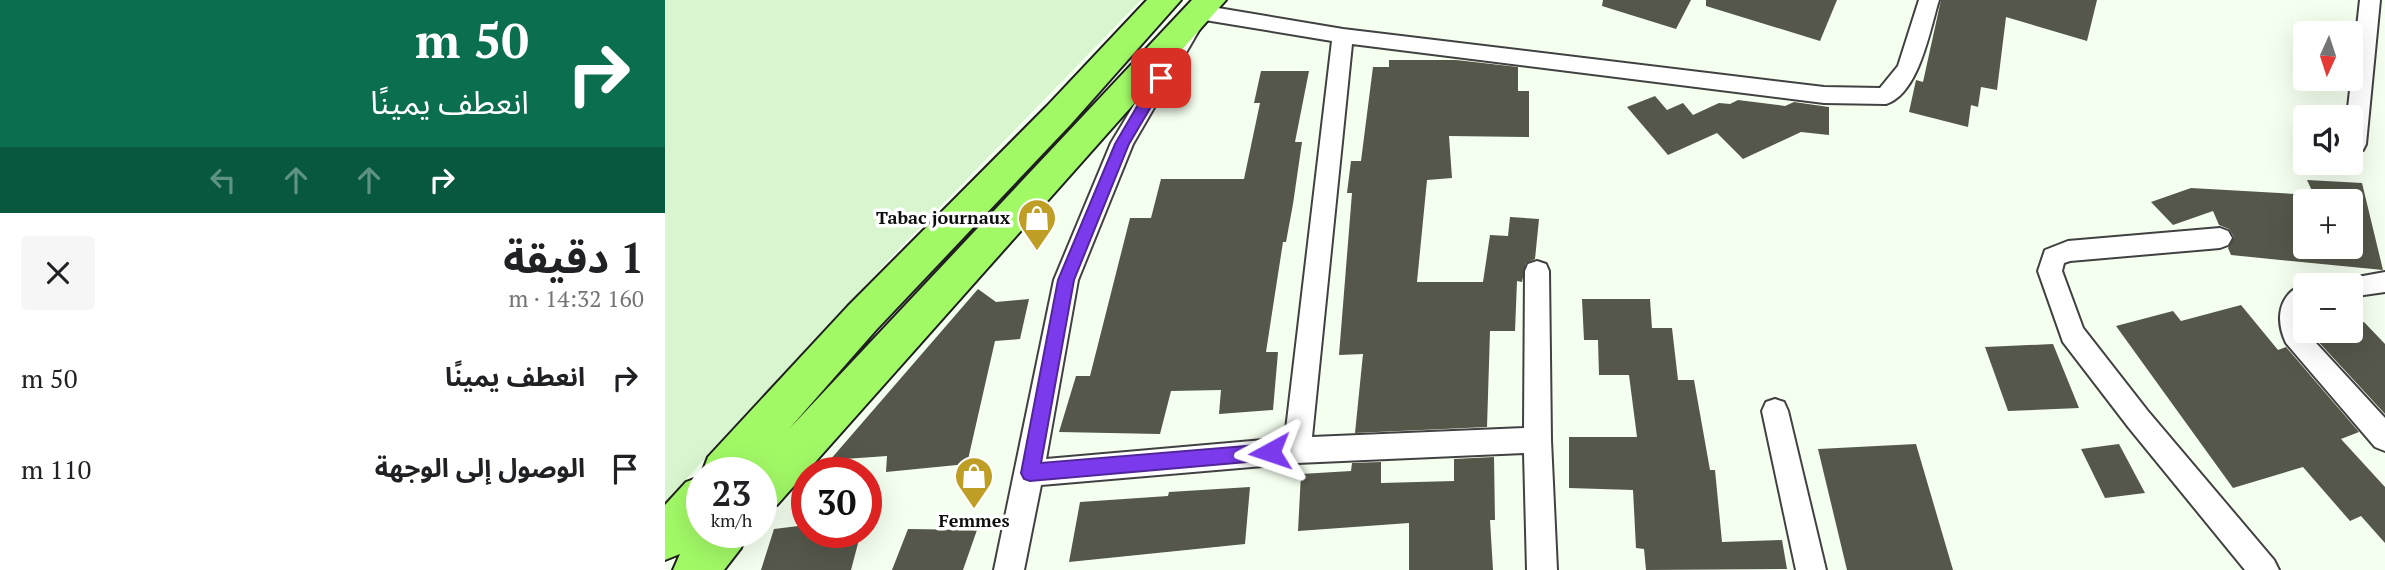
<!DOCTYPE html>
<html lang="ar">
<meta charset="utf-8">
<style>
body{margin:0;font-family:"PT Serif","Noto Sans Arabic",serif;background:#f6f6f6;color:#202124;direction:rtl;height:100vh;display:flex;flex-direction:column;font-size:26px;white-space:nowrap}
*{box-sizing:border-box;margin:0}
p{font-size:23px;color:#757577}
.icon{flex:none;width:38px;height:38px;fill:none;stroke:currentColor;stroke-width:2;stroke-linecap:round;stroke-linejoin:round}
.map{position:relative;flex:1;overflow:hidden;direction:ltr}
.side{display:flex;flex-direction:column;background:#fff;width:665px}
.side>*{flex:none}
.banner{background:#0b6e4f;color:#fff;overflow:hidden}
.needle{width:46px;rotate:183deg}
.fabs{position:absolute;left:1628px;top:21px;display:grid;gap:14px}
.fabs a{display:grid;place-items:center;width:70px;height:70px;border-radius:7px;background:#fff;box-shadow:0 7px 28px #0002;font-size:35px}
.speed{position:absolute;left:21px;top:457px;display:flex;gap:14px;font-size:35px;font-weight:700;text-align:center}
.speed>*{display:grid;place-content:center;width:91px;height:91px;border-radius:50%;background:#fff;box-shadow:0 7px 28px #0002;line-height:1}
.speed small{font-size:18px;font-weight:400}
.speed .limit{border:10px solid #d22;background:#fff;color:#111}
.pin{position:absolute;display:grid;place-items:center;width:60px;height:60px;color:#fff;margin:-30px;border-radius:14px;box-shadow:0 4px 10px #0006}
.me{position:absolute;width:77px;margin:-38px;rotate:265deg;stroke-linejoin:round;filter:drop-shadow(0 0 5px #0008)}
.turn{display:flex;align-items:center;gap:24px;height:147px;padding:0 21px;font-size:32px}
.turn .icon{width:91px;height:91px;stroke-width:2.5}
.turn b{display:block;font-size:49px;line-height:60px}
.lanes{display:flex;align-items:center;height:66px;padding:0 21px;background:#0003;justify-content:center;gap:35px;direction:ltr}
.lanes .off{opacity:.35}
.round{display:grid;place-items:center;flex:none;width:74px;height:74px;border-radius:7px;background:#f6f6f6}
.headline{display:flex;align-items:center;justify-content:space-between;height:119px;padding:0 21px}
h1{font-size:42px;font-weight:700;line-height:52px}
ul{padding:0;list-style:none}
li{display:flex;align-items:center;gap:21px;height:91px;padding:0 21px}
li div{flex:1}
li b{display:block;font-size:26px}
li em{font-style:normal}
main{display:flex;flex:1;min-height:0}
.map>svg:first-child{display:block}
.farmland{fill:#d9f5cf}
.building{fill:#54574a;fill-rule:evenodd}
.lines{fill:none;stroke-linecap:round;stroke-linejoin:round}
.street-casing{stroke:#414141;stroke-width:4}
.primary-casing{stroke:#1f1f1f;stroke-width:4}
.street{fill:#fff;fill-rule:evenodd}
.primary{fill:#a2f966;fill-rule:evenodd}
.route{fill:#7c3aed;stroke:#51269a;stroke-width:2}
.labels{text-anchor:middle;stroke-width:7;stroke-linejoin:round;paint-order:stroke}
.poi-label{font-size:18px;font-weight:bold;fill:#0e0e0e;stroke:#fff;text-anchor:end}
</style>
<main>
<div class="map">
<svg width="1720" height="570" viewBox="0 0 1720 570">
<rect width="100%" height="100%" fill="#f5ffef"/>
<!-- farmland -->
<polygon class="farmland" points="0,0 476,0 230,253 0,502"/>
<!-- building -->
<g class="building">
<polygon points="938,0 1026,0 1011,29 937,6"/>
<polygon points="1041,0 1172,0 1155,41 1041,6"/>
<polygon points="1276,0 1432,0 1422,41 1341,17 1332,90 1316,87 1313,107 1306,105 1303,127 1244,112 1251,80 1258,82"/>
<polygon points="724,60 791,60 853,67 853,91 864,91 864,137 784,136 787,178 762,180 752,282 818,282 825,235 843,236 845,217 874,219 870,259 861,263 857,282 852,281 850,331 825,331 822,427 690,433 698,354 674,355 687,193 682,193 686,161 696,161 708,67 724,67"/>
<polygon points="596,71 644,71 630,142 637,142 628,204 621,242 618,242 601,352 613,352 608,410 554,414 556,390 506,391 495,434 394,432 411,376 425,376 465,218 486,218 496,179 579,179 595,103 589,103"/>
<polygon points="990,96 1002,110 1018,103 1028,115 1054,103 1065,104 1073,100 1120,106 1129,102 1164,107 1164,135 1136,132 1078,159 1052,133 1003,155 962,107"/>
<path d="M1642 180 1697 183 1718 270 1566 255 1563 248 1569 237 1564 229 1554 225 1548 211 1508 225 1486 202 1526 188 1649 195ZM1640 201H1685V247H1640Z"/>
<polygon points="313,289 331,302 364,299 355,339 330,341 302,464 221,472 222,456 165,460"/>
<polygon points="917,299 985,299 987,328 1007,328 1013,380 1029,380 1045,470 1050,470 1057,542 1117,540 1122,569 981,570 979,549 971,548 968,490 904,488 904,437 972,437 964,375 934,375 933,340 919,340"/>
<polygon points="1576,305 1613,350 1621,347 1694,432 1676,439 1720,487 1720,543 1696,516 1685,521 1638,467 1568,488 1451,326 1508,311 1516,321"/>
<polygon points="1699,322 1720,344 1720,414 1650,338 1671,331 1685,331 1685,326"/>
<polygon points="1388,344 1414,408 1343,411 1320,347"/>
<polygon points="1251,444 1288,570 1182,570 1153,449"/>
<polygon points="1454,444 1480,493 1440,498 1416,449"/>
<polygon points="829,457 830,520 825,520 828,570 744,570 744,523 633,531 636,474 686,471 687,463 716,462 716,483 789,481 789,459"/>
<polygon points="585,487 580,544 404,562 415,502 503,496 504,492"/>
<polygon points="142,525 142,532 196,532 186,570 96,570 109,529"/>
<polygon points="243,529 312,530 298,570 227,570"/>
</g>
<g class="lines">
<defs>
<g id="street">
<path d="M1254 0H1274C1265 29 1254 94 1221 104L1159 103 687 44 647 437 859 428 860 271 863 264 872 261 881 264 884 271 886 440 892 570H862L859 453 632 463 376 485 359 570H329L389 280 446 143 528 7 535 5 678 29 1159 87 1215 88 1233 66ZM540 20 667 41 620 438 381 459 413 280 468 144Z"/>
<polygon points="1695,0 1715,0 1701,144 1698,150 1685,151 1685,117 1682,117"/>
<polygon points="1555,228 1563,231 1567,238 1563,245 1555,248 1405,261 1399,263 1397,271 1418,328 1482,410 1609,560 1614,570 1580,570 1464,428 1398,342 1373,271 1380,250 1403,241"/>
<polygon points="1720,272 1720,292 1685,297 1685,285 1674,285 1676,280"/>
<path d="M1640 284 1645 285H1640V331L1720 418V451L1710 447 1621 343C1610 320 1613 293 1640 284Z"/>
<polygon points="1110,399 1119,402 1123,411 1161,570 1131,570 1097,411 1101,402"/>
</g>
<g id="primary">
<polygon points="482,0 516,0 406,124 211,330 124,429 527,0 561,0 112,505 96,511 96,472 37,473 43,457 183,306 382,106"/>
<polygon points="37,476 37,532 82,532 76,548 59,570 8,570 15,554 0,560 0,505 21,482"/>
</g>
</defs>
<!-- street casing -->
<use href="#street" class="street-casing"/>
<!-- primary casing -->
<use href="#primary" class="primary-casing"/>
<!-- street -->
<use href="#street" class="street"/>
<!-- primary -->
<use href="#primary" class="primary"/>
</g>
<!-- route -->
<polygon class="route" points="496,73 503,78 464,144 409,280 376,463 605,444 612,446 614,452 612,458 605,460 365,481 359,479 356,473 393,280 450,144 491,74"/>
<!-- icons -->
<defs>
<symbol id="shop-pin" viewBox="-11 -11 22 30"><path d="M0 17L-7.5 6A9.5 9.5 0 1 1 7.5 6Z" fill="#bf9e25" stroke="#fff"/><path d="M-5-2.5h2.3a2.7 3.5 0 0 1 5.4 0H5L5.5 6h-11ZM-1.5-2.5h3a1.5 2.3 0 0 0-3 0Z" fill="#fff"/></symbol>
</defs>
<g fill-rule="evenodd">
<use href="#shop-pin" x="350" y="196" width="44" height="60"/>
<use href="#shop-pin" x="287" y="454" width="44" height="60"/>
</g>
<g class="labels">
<!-- poi labels -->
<g class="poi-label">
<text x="345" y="224">Tabac journaux</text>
<text x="309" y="527" text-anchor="middle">Femmes</text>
</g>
</g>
</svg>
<div class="fabs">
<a><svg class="needle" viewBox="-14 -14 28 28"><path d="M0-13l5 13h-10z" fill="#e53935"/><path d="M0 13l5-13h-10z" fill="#757577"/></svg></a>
<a><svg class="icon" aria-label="sound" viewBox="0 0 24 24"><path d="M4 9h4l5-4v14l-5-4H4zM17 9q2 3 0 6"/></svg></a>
<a>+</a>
<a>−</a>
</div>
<div class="speed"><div>23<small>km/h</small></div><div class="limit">30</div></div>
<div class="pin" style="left:496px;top:78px;background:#d93025"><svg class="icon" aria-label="arrive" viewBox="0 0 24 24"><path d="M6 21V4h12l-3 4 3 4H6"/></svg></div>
<svg class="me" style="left:605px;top:452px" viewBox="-20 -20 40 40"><path d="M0-17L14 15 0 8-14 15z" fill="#7c3aed" stroke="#fff" stroke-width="4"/></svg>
</div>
<section class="side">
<div class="banner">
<div class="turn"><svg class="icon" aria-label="right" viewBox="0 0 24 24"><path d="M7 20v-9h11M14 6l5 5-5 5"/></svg><div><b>50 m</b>انعطف يمينًا</div></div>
<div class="lanes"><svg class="icon off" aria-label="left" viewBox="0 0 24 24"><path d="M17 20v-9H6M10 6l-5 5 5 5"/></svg><svg class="icon off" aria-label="ahead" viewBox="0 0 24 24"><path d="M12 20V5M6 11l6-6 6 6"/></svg><svg class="icon off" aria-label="ahead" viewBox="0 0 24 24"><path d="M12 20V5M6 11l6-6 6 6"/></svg><svg class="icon" aria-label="right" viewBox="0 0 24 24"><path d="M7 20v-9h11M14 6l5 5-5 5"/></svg></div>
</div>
<div class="headline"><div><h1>1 دقيقة</h1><p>160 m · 14:32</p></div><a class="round"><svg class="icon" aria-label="close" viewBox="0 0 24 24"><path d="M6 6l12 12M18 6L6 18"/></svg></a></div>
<ul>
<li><svg class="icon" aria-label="right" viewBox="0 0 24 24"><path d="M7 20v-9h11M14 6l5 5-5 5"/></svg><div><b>انعطف يمينًا</b></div><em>50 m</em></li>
<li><svg class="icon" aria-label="arrive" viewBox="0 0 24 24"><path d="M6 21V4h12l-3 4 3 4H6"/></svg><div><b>الوصول إلى الوجهة</b></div><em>110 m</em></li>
</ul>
</section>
</main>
